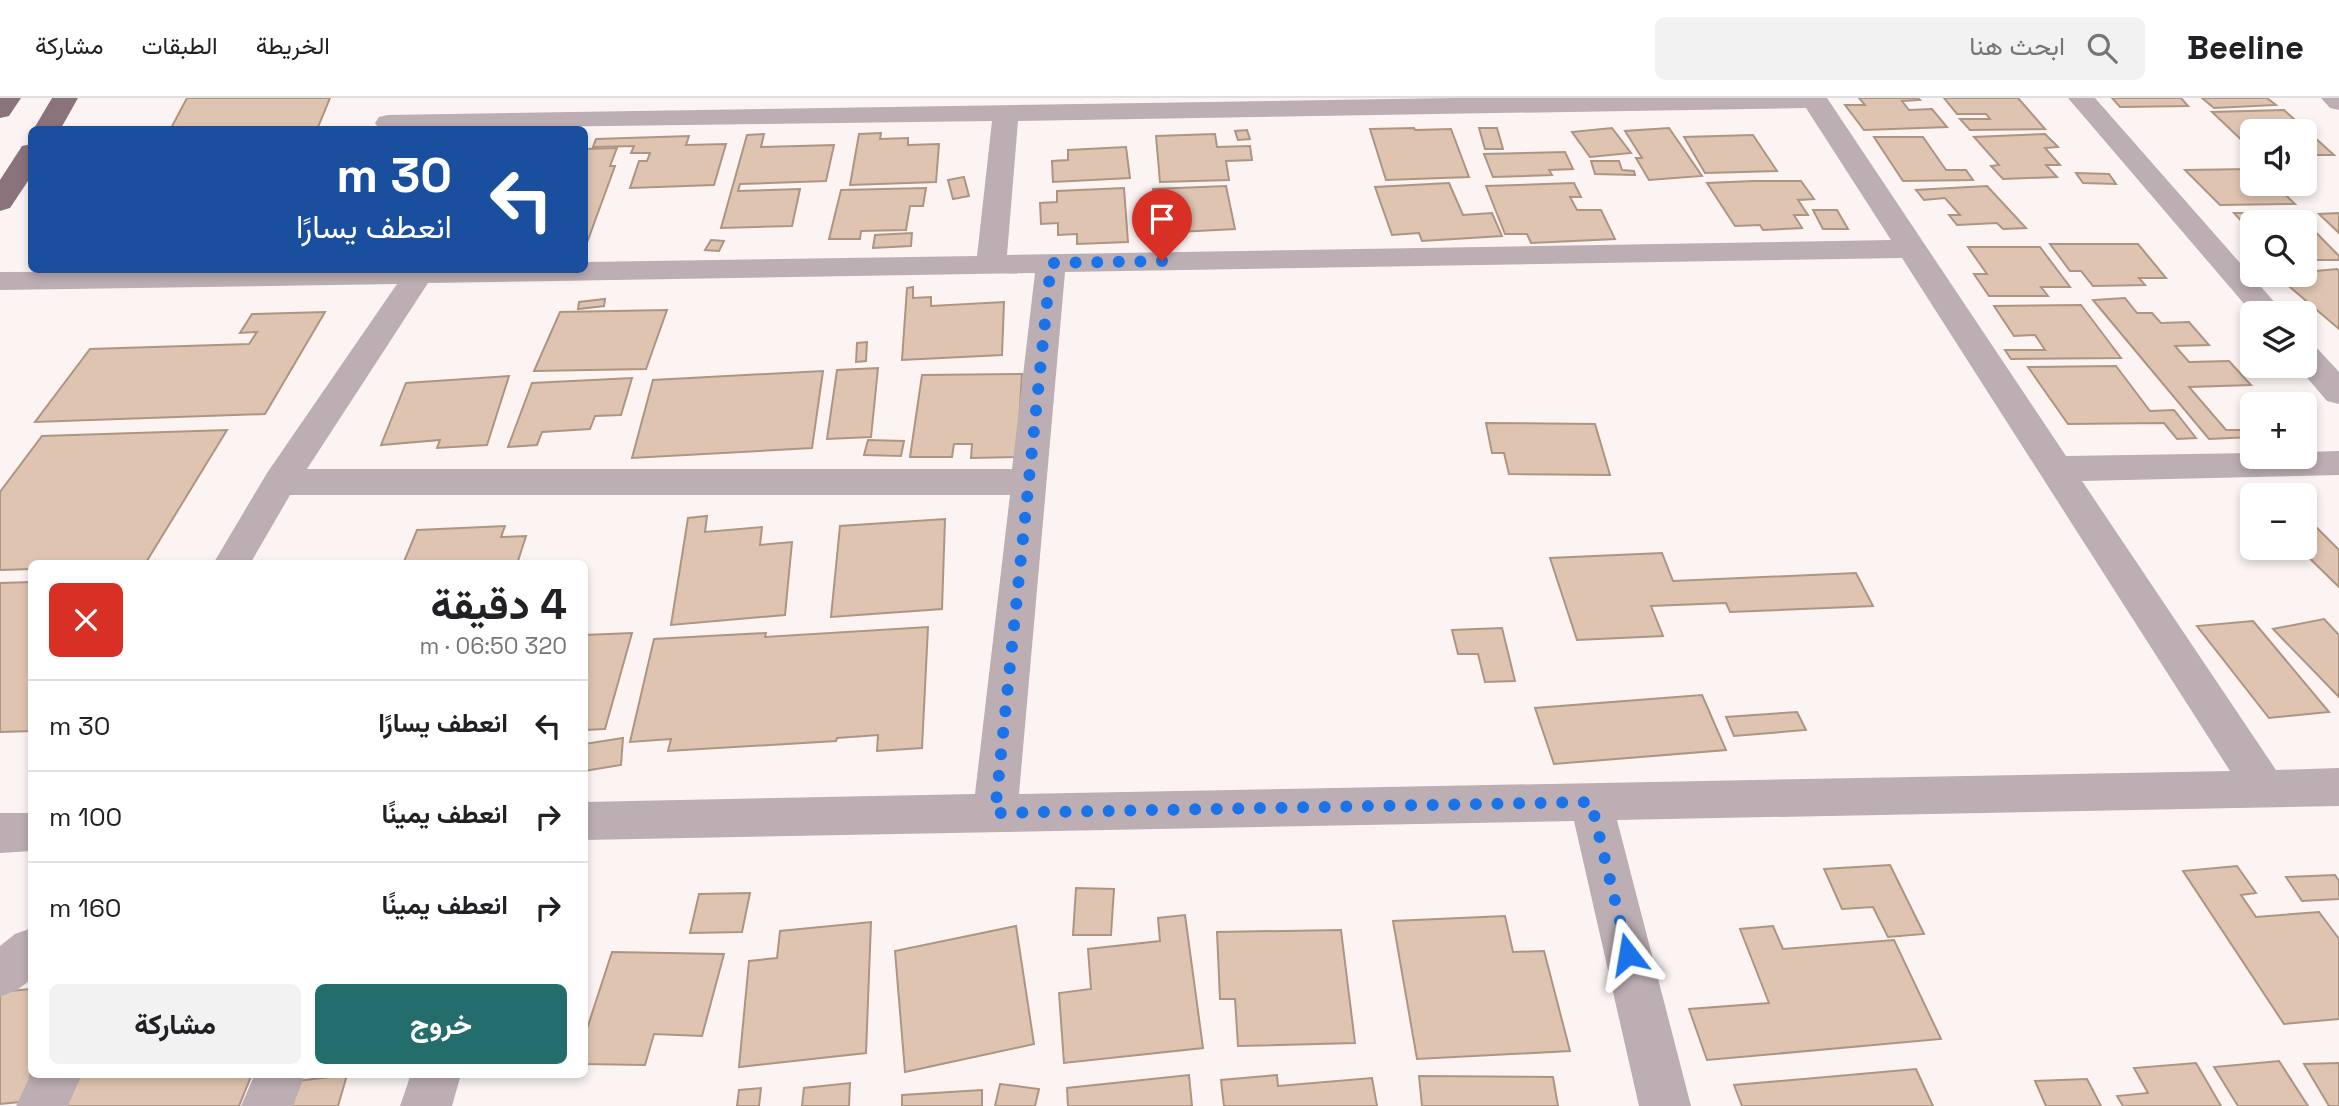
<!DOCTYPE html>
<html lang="ar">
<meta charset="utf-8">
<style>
body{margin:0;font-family:"Space Grotesk",Vazirmatn,sans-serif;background:#f2f2f2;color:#202124;direction:rtl;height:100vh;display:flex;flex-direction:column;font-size:26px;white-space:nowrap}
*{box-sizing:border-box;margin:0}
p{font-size:23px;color:#757577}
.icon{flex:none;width:38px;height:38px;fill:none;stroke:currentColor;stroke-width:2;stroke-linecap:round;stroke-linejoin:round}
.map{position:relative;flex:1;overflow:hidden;direction:ltr}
.drawer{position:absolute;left:28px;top:462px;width:560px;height:518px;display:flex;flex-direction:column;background:#fff;border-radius:10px;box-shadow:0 4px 10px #0003;direction:rtl}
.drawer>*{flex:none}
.guide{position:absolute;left:28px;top:28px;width:560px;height:147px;border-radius:10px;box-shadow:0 4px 10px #0003;direction:rtl;background:#1a4fa0;color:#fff;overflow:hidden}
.controls{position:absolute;left:2240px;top:21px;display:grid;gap:14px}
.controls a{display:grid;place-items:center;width:77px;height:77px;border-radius:10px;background:#fff;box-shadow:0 4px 10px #0003;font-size:35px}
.pin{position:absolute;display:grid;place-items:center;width:60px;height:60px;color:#fff;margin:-72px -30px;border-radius:50% 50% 50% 0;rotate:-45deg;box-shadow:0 0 7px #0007}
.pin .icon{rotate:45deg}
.me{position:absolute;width:77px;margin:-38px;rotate:346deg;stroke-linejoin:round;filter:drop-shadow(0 0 5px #0008)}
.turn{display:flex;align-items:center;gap:24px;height:147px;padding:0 21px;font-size:32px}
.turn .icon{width:91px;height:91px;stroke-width:2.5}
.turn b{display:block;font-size:49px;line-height:60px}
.round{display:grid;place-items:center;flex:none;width:74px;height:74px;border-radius:10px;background:#f2f2f2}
.overview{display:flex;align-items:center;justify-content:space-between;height:119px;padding:0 21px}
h1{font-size:42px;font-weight:700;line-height:52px}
.button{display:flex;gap:14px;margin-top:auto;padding:14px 21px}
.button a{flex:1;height:80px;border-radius:10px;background:#236e6c;color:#fff;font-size:28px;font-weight:700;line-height:80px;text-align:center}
.button a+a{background:#f2f2f2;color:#202124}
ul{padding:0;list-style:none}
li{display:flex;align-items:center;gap:21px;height:91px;padding:0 21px;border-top:2px solid #e0e0e0}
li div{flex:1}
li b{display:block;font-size:26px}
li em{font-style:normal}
header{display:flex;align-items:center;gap:42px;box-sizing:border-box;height:98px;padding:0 35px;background:#fff;border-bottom:2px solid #e0e0e0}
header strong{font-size:33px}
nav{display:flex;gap:38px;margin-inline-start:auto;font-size:24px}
.search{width:490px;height:63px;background:#f2f2f2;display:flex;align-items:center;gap:18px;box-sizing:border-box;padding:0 24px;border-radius:10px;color:#757577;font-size:26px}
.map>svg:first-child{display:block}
.building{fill:#dfc5b1;stroke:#ad9582;stroke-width:2}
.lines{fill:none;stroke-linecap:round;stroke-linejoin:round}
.minor{fill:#bcaeb3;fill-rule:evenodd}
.major{fill:#8b737c;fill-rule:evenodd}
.route{stroke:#1a73e8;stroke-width:12;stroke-dasharray:0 21.6}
</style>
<header>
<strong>Beeline</strong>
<div class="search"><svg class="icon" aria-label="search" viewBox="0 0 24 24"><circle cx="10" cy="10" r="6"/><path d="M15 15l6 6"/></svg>ابحث هنا</div>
<nav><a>الخريطة</a><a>الطبقات</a><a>مشاركة</a></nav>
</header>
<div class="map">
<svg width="2339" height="1008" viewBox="0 0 2339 1008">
<rect width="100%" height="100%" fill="#fbf4f3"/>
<!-- building -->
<g class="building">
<polygon points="187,0 330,0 318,29 291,32 170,32"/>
<polygon points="1859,0 1918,0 1920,2 1902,3 1909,12 1932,11 1947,29 1864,32 1845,7 1865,7"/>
<polygon points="1944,0 2018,0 2045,31 1970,32 1960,21 1990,21 1986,16 1957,16"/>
<polygon points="2112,0 2181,0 2188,8 2120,9"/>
<polygon points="2202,0 2267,0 2276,7 2214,10"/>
<polygon points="2284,12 2334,57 2305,57 2305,33 2252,33 2252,52 2212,14"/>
<polygon points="1414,30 1415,32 1451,31 1469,79 1386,82 1370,31"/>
<polygon points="1479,30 1497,30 1503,51 1485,51"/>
<polygon points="1612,30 1631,55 1590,59 1572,34"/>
<polygon points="1669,30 1702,78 1649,82 1636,60 1642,60 1625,33"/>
<polygon points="1247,32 1250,41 1238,42 1235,33"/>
<polygon points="881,35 880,41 908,40 908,47 939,46 936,84 850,87 859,36"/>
<polygon points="764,36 761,49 834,47 826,83 740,86 738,93 800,91 792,128 721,130 747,37"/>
<polygon points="1215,36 1217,49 1250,48 1252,62 1226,63 1229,82 1160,84 1156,38"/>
<polygon points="2045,36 2058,49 2045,50 2060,67 2046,67 2057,79 2003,81 1991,68 1999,67 1974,39"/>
<polygon points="1753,37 1777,73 1705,75 1684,39"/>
<polygon points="689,38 686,47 726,46 714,87 630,90 639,63 647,63 650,55 631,55 634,48 593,49 596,41"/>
<polygon points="1874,39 1923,39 1946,72 1966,72 1973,82 1903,83"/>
<polygon points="1126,49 1130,80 1053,84 1052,63 1068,62 1068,52"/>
<polygon points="617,50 610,68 615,68 584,153 584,51"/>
<polygon points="1565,54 1573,71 1549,72 1552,77 1493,79 1484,56"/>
<polygon points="1591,63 1619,63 1622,72 1634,73 1635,77 1595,76"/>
<polygon points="2252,71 2252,86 2274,86 2295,106 2220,107 2185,72"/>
<polygon points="2076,75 2109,76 2116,86 2083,85"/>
<polygon points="964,79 969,98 953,101 948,82"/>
<polygon points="1754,83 1801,83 1814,101 1798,102 1808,117 1794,117 1802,130 1763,132 1760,127 1735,128 1707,85"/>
<polygon points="1449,85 1463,117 1492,115 1502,138 1422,143 1419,135 1392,137 1375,89"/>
<polygon points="1574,85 1581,99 1570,99 1577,112 1601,112 1615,141 1531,145 1527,136 1505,136 1486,88"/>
<polygon points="1226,88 1235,131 1159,135 1153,91"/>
<polygon points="1987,88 2026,130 2003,131 1997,125 1957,127 1949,117 1960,117 1945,100 1924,102 1916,92"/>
<polygon points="926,90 923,108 910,108 906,132 861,133 860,141 829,141 841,92"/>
<polygon points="1124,90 1128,144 1077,146 1077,136 1058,137 1058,125 1041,126 1040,105 1057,104 1057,93"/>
<polygon points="1813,112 1837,112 1848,131 1823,131"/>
<polygon points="2234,115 2297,115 2339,158 2339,162 2305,162 2305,124 2252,124 2252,135"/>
<polygon points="2339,115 2339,135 2319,116"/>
<polygon points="912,135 911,148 873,150 875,137"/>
<polygon points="711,142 724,143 719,153 705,152"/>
<polygon points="2050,146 2138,146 2166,180 2139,180 2145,187 2093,188 2081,173 2070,173"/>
<polygon points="1968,149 2040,149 2070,189 2041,189 2048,198 1989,198 1974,176 1987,176"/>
<polygon points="2337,171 2339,173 2339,231 2276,177 2305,177 2305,174"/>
<polygon points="913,189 913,200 931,199 931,208 1004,204 1002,257 902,262 907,190"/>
<polygon points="2125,200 2137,215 2152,215 2161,225 2189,224 2209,247 2175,248 2189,264 2229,263 2251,287 2189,289 2226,332 2244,332 2251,339 2209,341 2093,202"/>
<polygon points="605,201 604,208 578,211 579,204"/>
<polygon points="2081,207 2121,260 2011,261 2005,252 2045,252 2035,237 2014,238 1994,208"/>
<polygon points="667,212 646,271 534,273 560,214"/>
<polygon points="325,214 265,316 35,324 90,251 249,246 257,234 240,235 252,216"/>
<polygon points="867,244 866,263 856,264 857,245"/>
<polygon points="2116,268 2150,313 2174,312 2196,340 2177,341 2164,325 2068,326 2028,269"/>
<polygon points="878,270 871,339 827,341 837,272"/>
<polygon points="823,273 812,350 632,360 653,282"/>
<polygon points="1022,276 1017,359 971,360 972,346 954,346 952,359 910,359 922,277"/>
<polygon points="509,278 487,347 437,350 440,342 381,347 406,285"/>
<polygon points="632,280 621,317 595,318 590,331 542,334 537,347 508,349 532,285"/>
<polygon points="1486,325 1595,326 1610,377 1509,376 1504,355 1492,355"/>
<polygon points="227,332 145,466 32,466 32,471 0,472 0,394 42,338"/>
<polygon points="868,342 904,343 901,358 864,357"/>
<polygon points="707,418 705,434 762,429 760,447 792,444 785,517 671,527 688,420"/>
<polygon points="945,421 942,511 831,519 840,428"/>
<polygon points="2312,425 2339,452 2339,489 2299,450 2305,450 2305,426"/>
<polygon points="505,428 501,439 526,438 517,466 403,466 417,432"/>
<polygon points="1662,455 1673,483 1856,475 1873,508 1730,514 1726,505 1651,508 1663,538 1577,542 1550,460"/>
<polygon points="32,484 32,633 0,634 0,485"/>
<polygon points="2324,521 2339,537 2339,599 2273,531"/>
<polygon points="2253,523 2329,614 2269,620 2197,528"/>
<polygon points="928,529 922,650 877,653 878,637 837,640 836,643 668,653 671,641 630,644 654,541 766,535 765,539"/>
<polygon points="1502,530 1515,583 1485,584 1478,556 1458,556 1452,532"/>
<polygon points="632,535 605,631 584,632 584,537"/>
<polygon points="1702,597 1726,652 1554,666 1535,610"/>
<polygon points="1797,614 1806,632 1734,638 1726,619"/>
<polygon points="623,640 621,667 584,673 584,646"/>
<polygon points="1890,767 1924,836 1888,839 1873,809 1842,811 1824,771"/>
<polygon points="2237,768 2256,795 2241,797 2256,819 2319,814 2339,841 2339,921 2284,926 2183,773"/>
<polygon points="2335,777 2339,783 2339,801 2302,803 2286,779"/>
<polygon points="1076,790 1114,791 1111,837 1073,837"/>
<polygon points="750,795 742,834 690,835 699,796"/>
<polygon points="1185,817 1203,950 1064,965 1059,895 1091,891 1088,851 1160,843 1158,820"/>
<polygon points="1505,818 1513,854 1544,853 1570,953 1417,961 1393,823"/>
<polygon points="871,824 866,955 739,969 749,863 777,860 780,833"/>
<polygon points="1016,828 1034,946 905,974 895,853"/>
<polygon points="1773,828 1783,851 1894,842 1941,941 1707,962 1689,911 1769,905 1740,831"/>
<polygon points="1341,832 1355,945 1238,948 1235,901 1220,901 1217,834"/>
<polygon points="612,854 724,856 702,938 654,936 645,967 584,966 584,940"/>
<polygon points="32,888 30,1003 0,1006 0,894 30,891"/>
<polygon points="2279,963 2308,1008 2238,1008 2214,969"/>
<polygon points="2196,965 2221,1008 2123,1008 2117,998 2148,995 2134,970"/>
<polygon points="2339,965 2339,1008 2329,1008 2304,966"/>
<polygon points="1916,971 1933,1008 1742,1008 1734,987"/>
<polygon points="81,976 252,976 239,1008 65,1008"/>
<polygon points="347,977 338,1008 273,1008 280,985"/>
<polygon points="1189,977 1192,1008 1068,1008 1067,990"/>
<polygon points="1277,977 1278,988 1372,980 1377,1008 1224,1008 1221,982"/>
<polygon points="1419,978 1553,979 1558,1008 1422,1008"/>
<polygon points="2087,981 2101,1008 2046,1008 2035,983"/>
<polygon points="850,985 849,1008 802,1008 804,990"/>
<polygon points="1000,986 1039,991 1035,1008 995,1008"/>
<polygon points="761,990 759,1008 737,1008 739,992"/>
<polygon points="982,992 982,1008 902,1008 902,997"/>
</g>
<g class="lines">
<!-- minor -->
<g class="minor">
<path d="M1453 0H1827L2066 358 2252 355V359H2305V354L2339 353V377L2082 383 2276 672 2339 670V708L1617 722 1691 1008H1639L1574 723 584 742V704L975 696 1010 397H290L250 466H213L267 375 397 186 0 192V174L584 172V164L977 158 992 23 379 31 375 25 379 19 388 17ZM1806 10 1891 142 1007 157 1018 23ZM1902 160 2230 673 1019 696 1065 174ZM1035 175 1012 371H307L428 185Z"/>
<polygon points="2068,0 2095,0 2284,215 2252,215"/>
<polygon points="2321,0 2339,0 2339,12 2330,10"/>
<polygon points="2305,246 2316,249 2339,274 2339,306 2327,303 2297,268 2305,268"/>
<polygon points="0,715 32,715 32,753 0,755"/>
<polygon points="32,830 32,881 17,892 0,899 0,848 15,836"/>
<polygon points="32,974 32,976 82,976 68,1008 16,1008"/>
<polygon points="255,976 305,976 293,1008 241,1008"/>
<polygon points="411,976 461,976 452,1008 400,1008"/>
</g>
<!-- major -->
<g class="major">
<polygon points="0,0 21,0 9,18 0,20"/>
<polygon points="52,0 78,0 60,32 33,32"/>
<polygon points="32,46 32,77 10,110 0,113 0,82 22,48"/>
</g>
</g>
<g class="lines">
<!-- route -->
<polyline class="route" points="1162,163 1051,165 995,715 1591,704 1628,856"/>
</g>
</svg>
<div class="controls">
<a><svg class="icon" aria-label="sound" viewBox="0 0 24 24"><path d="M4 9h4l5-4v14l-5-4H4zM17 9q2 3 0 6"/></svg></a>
<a><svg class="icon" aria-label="search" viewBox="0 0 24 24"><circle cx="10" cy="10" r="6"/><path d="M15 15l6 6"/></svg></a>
<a><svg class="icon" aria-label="layers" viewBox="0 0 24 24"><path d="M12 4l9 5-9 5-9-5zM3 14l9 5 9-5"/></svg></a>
<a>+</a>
<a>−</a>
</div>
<div class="pin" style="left:1162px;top:163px;background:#d93025"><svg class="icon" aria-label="arrive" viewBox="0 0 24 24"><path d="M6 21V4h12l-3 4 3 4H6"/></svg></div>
<svg class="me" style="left:1628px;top:856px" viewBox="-20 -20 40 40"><path d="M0-17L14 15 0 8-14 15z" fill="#1a73e8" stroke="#fff" stroke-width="4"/></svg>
<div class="guide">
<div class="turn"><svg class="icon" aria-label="left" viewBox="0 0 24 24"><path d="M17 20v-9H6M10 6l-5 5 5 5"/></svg><div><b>30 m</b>انعطف يسارًا</div></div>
</div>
<section class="drawer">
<div class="overview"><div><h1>4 دقيقة</h1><p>320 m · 06:50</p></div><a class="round" style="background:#d93025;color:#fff"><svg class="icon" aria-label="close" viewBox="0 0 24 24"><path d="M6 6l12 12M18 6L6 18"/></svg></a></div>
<ul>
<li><svg class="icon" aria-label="left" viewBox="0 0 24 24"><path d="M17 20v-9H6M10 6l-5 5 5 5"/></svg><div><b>انعطف يسارًا</b></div><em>30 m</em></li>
<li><svg class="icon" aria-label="right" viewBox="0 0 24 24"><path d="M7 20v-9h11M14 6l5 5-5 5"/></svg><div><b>انعطف يمينًا</b></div><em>100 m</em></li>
<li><svg class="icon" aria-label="right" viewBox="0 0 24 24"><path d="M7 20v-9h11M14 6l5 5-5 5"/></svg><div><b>انعطف يمينًا</b></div><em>160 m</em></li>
</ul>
<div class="button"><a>خروج</a><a>مشاركة</a></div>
</section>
</div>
